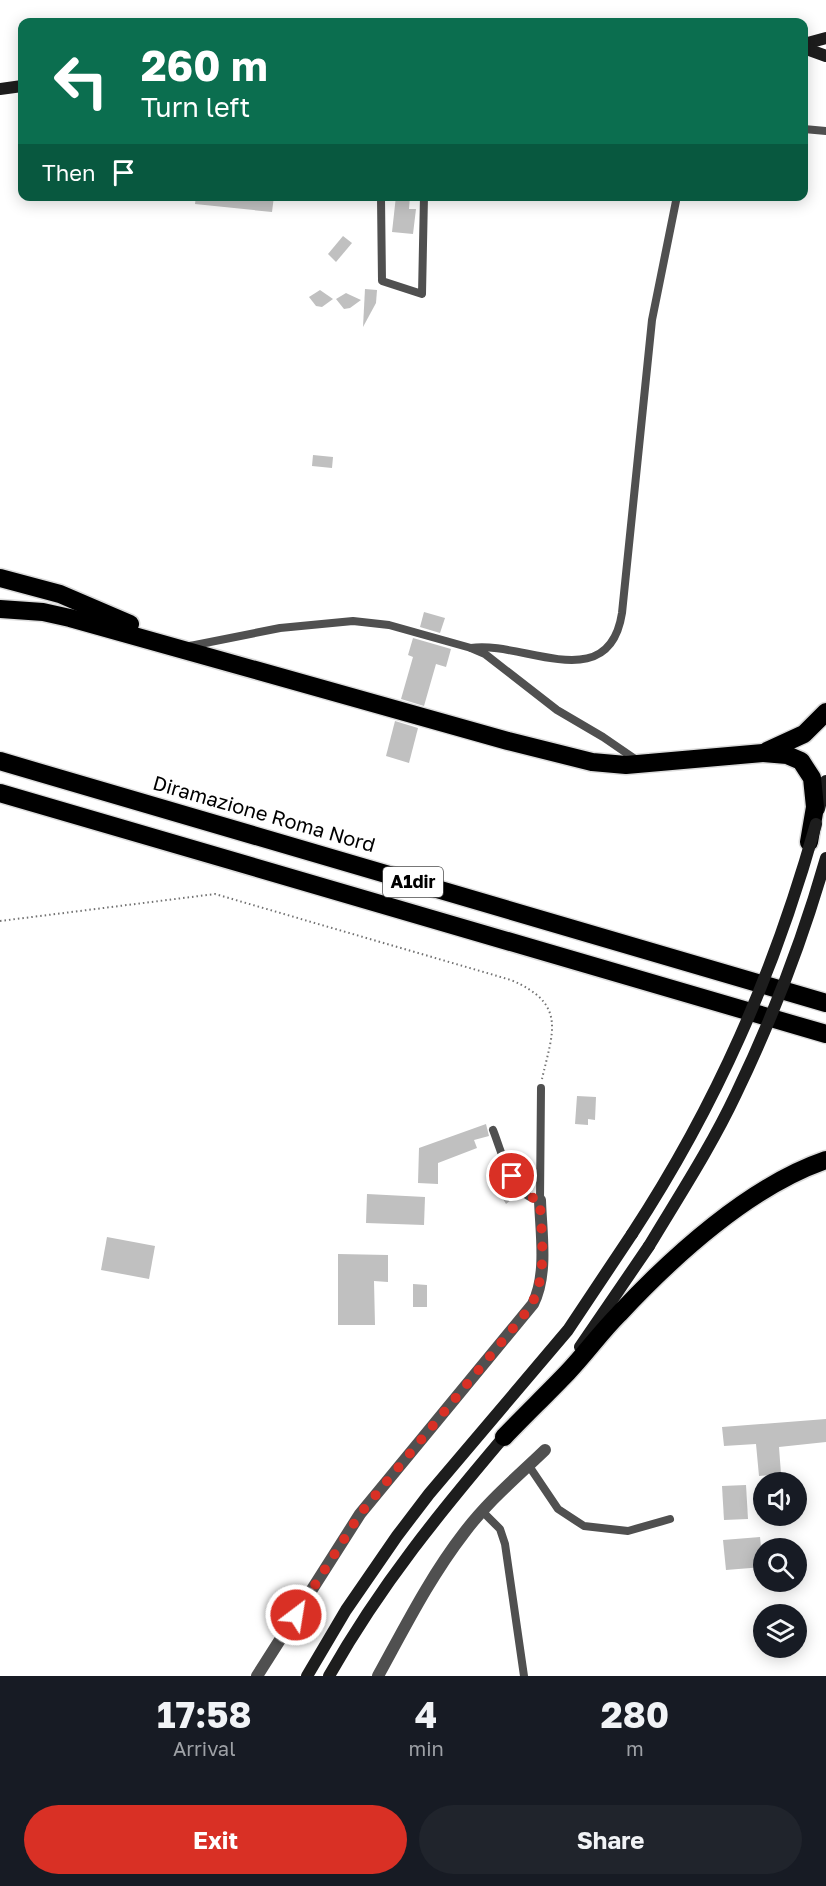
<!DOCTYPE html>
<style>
body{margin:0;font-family:"Golos Text",sans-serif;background:#20242c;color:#f1f3f6;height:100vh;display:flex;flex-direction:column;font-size:22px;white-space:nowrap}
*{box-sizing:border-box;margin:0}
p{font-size:20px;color:#9ea1a6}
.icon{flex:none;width:33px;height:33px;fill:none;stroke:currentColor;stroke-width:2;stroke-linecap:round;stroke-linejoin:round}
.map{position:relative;height:1676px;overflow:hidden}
.details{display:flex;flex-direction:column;background:#171b24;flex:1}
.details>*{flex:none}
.guide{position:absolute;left:18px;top:18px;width:790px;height:183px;border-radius:12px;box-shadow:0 3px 15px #0003;background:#0b6e4f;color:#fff;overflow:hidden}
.buttons{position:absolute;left:753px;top:1472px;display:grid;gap:12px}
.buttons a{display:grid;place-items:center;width:54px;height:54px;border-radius:50%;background:#171b24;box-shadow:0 3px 15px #0003;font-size:30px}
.pin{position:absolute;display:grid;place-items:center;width:51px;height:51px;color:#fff;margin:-26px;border:3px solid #fff;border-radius:50%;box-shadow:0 2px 6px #0007}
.me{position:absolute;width:66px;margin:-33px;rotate:31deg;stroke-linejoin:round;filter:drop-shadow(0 0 4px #0008)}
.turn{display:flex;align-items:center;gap:21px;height:126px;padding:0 24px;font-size:27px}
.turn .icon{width:78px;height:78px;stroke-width:2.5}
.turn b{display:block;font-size:42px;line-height:51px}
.then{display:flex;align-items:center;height:57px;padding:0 24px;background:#0003;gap:12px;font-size:22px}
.eta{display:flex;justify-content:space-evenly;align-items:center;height:102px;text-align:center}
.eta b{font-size:36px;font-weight:700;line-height:42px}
.primary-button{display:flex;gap:12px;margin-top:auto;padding:12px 24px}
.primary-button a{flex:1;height:69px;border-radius:36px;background:#d93025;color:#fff;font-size:24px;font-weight:700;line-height:69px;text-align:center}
.primary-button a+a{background:#20242c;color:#f1f3f6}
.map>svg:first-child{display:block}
.building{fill:#c0c0c0}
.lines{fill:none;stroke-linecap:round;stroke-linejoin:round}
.highway-casing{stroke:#dbdbdb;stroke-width:21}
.path{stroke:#727272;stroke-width:2;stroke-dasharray:1.5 3;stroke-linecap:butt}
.lane{stroke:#505050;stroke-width:8}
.street{stroke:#505050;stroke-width:12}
.secondary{stroke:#1d1d1d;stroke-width:12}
.highway{stroke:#000;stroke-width:18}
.secondary-bridge{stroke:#1d1d1d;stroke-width:12}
.route{stroke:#d93025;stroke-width:10;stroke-dasharray:0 18}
.labels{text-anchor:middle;stroke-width:5;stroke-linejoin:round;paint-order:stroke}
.shield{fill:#fff;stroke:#4c4c4c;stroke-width:1.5}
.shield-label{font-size:18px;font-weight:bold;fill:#000}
.street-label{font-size:20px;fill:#000;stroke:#fff}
</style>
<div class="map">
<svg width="826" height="1676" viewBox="0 0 826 1676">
<rect width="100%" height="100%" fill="#fff"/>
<!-- building -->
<g class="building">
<polygon points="196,196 274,196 272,212 195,204"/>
<polygon points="396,196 410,196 409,209 416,209 413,234 392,232"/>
<polygon points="343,236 352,243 336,262 328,254"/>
<polygon points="365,289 377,290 376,303 363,327"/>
<polygon points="320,290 333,299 322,307 316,306 309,297"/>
<polygon points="346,293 348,294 361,300 350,308 344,309 336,299"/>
<polygon points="313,455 333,457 332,468 312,466"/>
<polygon points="424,612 445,618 440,633 420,627"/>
<polygon points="413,638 451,649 446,667 436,664 424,706 401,699 413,657 408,655"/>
<polygon points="395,721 418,728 409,763 386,756"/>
<polygon points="577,1096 596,1097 595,1120 588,1119 588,1125 575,1124"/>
<polygon points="486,1124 489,1136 474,1140 477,1148 438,1163 438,1184 418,1183 419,1148"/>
<polygon points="502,1172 509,1190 516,1196 506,1204 491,1178"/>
<polygon points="367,1194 425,1197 424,1225 366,1223"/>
<polygon points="107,1237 155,1246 149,1279 101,1270"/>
<polygon points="338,1254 388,1255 388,1282 374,1281 375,1325 338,1325"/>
<polygon points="413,1284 427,1285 427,1307 413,1307"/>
<polygon points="826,1419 826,1442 779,1447 781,1474 759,1476 756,1444 724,1446 722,1427"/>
<polygon points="746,1485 748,1519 724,1520 722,1486"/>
<polygon points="760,1537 763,1567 726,1570 723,1540"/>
</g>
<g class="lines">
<defs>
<g id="highway">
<polyline points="0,578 60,594 130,624"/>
<polyline points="0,609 43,612 70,618 508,741 592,762 626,765 763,753 787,755 801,761 812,778 815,807 809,842"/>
<polyline points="767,751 804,734 826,712"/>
<polyline points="0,761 826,1003"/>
<polyline points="0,793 826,1034"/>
<path d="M504 1437C525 1415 547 1394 568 1372 586 1353 601 1332 619 1314 673 1256 750 1186 826 1160"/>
</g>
</defs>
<!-- highway casing -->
<use href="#highway" class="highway-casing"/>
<!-- path -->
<path class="path" d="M0 921 215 894 511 980C567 1004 553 1031 542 1079"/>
<!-- lane -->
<g class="lane">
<polyline points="804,129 826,131"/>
<polyline points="378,196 381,198 382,281 422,294 424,196"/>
<polyline points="190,646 280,628 353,621 389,625 471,648 485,654 557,710 603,737 638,761"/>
<path d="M471 648C522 640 609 698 622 613L652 320 677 196"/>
<path d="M493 1130C502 1152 511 1197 540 1200L541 1088"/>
<polyline points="529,1466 558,1509 584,1526 628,1531 670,1519"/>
<polyline points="482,1511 500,1529 505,1544 524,1676"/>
</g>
<!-- street -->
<g class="street">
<path d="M257 1676 360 1514 533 1304C548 1274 541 1233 540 1200"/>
<path d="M378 1676C405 1627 430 1577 464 1533 487 1502 517 1477 545 1450"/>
</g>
<!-- secondary -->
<g class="secondary">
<polyline points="804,44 826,38"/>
<polyline points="804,48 826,56"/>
<polyline points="0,89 22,86"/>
<polyline points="819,809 826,781"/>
<polyline points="580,1347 649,1246"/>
<polyline points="307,1676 346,1610 397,1536 429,1494 568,1330 632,1234"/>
<path d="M329 1676C381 1584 441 1511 509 1431"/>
</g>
<!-- highway -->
<use href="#highway" class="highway"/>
<!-- secondary-bridge -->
<g class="secondary-bridge">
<path d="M632 1234C717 1104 774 973 816 824"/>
<path d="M649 1246C679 1196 711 1147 736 1094 772 1019 803 939 826 858"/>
</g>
</g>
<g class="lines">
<!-- route -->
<path class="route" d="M296 1615 360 1514 528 1310C549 1279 541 1236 540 1200L527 1196 512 1176"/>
</g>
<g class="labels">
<!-- shield labels -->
<rect class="shield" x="383" y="867" width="60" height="30" rx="4.5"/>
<g class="shield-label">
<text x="413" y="888">A1dir</text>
</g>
<!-- street labels -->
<g class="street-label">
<text transform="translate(264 814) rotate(16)" y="7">Diramazione Roma Nord</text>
</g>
</g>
</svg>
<div class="buttons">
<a><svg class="icon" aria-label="sound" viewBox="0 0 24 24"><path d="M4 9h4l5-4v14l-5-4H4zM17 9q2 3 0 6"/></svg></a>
<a><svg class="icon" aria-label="search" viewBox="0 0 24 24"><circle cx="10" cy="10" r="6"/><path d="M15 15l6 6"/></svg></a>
<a><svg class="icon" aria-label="layers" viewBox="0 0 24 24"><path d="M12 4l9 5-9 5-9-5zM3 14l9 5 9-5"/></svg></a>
</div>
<div class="pin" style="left:512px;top:1176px;background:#d93025"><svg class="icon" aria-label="arrive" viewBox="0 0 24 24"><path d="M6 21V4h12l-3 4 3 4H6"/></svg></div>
<svg class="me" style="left:296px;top:1615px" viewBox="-20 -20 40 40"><circle r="17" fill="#d93025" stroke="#fff" stroke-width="3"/><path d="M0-11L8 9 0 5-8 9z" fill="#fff"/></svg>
<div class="guide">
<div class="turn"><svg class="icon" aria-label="left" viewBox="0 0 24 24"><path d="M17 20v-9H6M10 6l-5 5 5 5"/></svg><div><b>260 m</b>Turn left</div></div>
<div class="then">Then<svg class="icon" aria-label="arrive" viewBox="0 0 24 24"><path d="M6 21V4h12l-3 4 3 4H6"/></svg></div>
</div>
</div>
<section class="details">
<div class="eta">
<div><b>17:58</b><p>Arrival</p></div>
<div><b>4</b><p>min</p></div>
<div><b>280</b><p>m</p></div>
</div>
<div class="primary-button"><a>Exit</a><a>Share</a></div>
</section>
